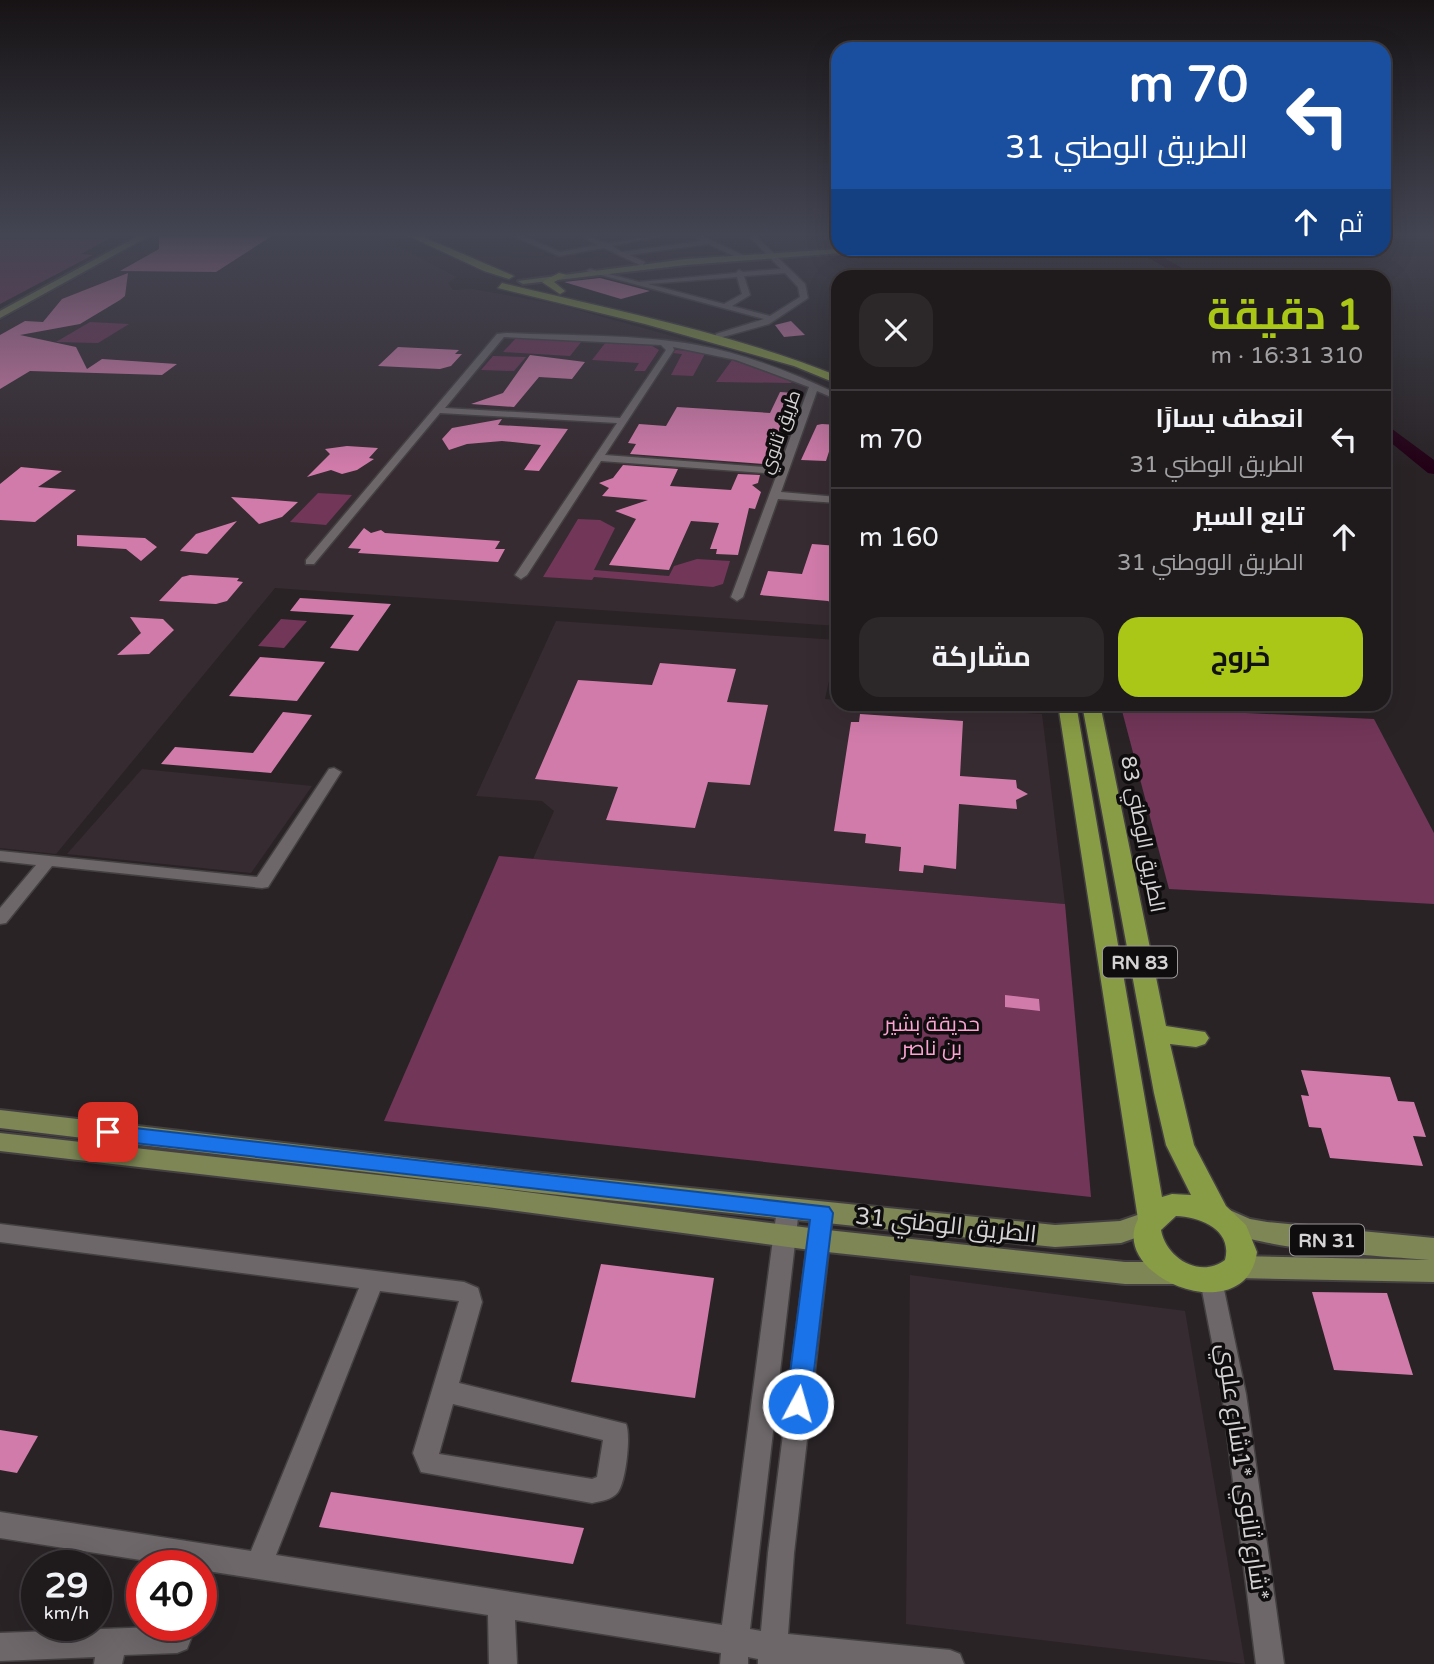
<!DOCTYPE html>
<html lang="ar">
<meta charset="utf-8">
<style>
body{margin:0;font-family:"Varela Round",Cairo,sans-serif;background:#2c2729;color:#f1f3f6;direction:rtl;height:100vh;display:flex;flex-direction:column;font-size:26px;white-space:nowrap}
*{box-sizing:border-box;margin:0}
p{font-size:23px;color:#a1a1a3}
.icon{flex:none;width:38px;height:38px;fill:none;stroke:currentColor;stroke-width:2;stroke-linecap:round;stroke-linejoin:round}
.map{position:relative;flex:1;overflow:hidden;direction:ltr}
.panel{position:absolute;left:831px;top:270px;width:560px;height:441px;display:flex;flex-direction:column;background:#1f1a1c;border-radius:21px;box-shadow:0 7px 28px #0002,0 0 0 2px #3c383b;direction:rtl}
.panel>*{flex:none}
.banner{position:absolute;left:831px;top:42px;width:560px;height:214px;border-radius:21px;box-shadow:0 7px 28px #0002,0 0 0 2px #3c383b;direction:rtl;background:#1a4fa0;color:#fff;overflow:hidden}
.speed{position:absolute;left:21px;top:1550px;display:flex;gap:14px;font-size:35px;font-weight:700;text-align:center}
.speed>*{display:grid;place-content:center;width:91px;height:91px;border-radius:50%;background:#1f1a1c;box-shadow:0 7px 28px #0002,0 0 0 2px #3c383b;line-height:1}
.speed small{font-size:18px;font-weight:400}
.speed .limit{border:10px solid #d22;background:#fff;color:#111}
.pin{position:absolute;display:grid;place-items:center;width:60px;height:60px;color:#fff;margin:-30px;border-radius:14px;box-shadow:0 4px 10px #0006}
.me{position:absolute;width:77px;margin:-38px;rotate:6deg;stroke-linejoin:round;filter:drop-shadow(0 0 5px #0008)}
.turn{display:flex;align-items:center;gap:24px;height:147px;padding:0 28px;font-size:32px}
.turn .icon{width:91px;height:91px;stroke-width:2.5}
.turn b{display:block;font-size:49px;line-height:60px}
.then{display:flex;align-items:center;height:66px;padding:0 28px;background:#0003;gap:14px;font-size:26px}
.round{display:grid;place-items:center;flex:none;width:74px;height:74px;border-radius:21px;background:#2c2729}
.summary{display:flex;align-items:center;justify-content:space-between;height:119px;padding:0 28px}
h1{font-size:42px;font-weight:700;line-height:52px;color:#aac718}
.cta{display:flex;gap:14px;margin-top:auto;padding:14px 28px}
.cta a{flex:1;height:80px;border-radius:21px;background:#aac718;color:#111;font-size:28px;font-weight:700;line-height:80px;text-align:center}
.cta a+a{background:#2c2729;color:#f1f3f6}
ul{padding:0;list-style:none}
li{display:flex;align-items:center;gap:21px;height:98px;padding:0 28px;border-top:2px solid #3c383b}
li div{flex:1}
li b{display:block;font-size:26px}
li em{font-style:normal}
.map>svg:first-child{display:block}
.built{fill:#362b31}
.green{fill:#723658}
.lines{fill:none;stroke-linecap:round;stroke-linejoin:round}
.river{fill:#230015;fill-rule:evenodd}
.building{fill:#d17baa}
.minor-casing{stroke:#444042;stroke-width:3}
.major-casing{stroke:#444042;stroke-width:4}
.highway-casing{stroke:#444042;stroke-width:3}
.minor{fill:#6d676a;fill-rule:evenodd}
.major{fill:#7d8654;fill-rule:evenodd}
.highway{fill:#889b45;fill-rule:evenodd}
.route{fill:#1a73e8;stroke:#114b97;stroke-width:2}
.labels{text-anchor:middle;stroke-width:7;stroke-linejoin:round;paint-order:stroke}
.far-street-label{font-size:18px;fill:#d6d3d4;stroke:#100d0f}
.shield{fill:#100d0f;stroke:#9b9899;stroke-width:2}
.shield-label{font-size:19px;font-weight:bold;fill:#d6d3d4}
.street-label{font-size:21px;fill:#d6d3d4;stroke:#100d0f}
.park-label{font-size:21px;fill:#fca3d2;stroke:#100d0f}
.near-street-label{font-size:24px;fill:#d6d3d4;stroke:#100d0f}
</style>
<div class="map">
<svg width="1434" height="1664" viewBox="0 0 1434 1664">
<rect width="100%" height="100%" fill="#292326"/>
<!-- built -->
<g class="built">
<polygon points="154,236 377,236 457,277 448,283 453,290 472,289 556,304 722,350 802,375 838,392 838,626 275,588 56,854 0,848 0,321"/>
<polygon points="760,236 838,236 838,248 781,251"/>
<polygon points="556,621 838,640 825,699 838,700 838,704 887,704 1042,714 1065,904 533,859 554,811 542,801 476,796"/>
<polygon points="142,769 312,786 251,873 67,854"/>
<polygon points="910,1275 1185,1311 1245,1664 906,1624"/>
</g>
<!-- green -->
<g class="green">
<polygon points="0,236 114,236 81,254 93,255 0,304"/>
<polygon points="90,322 129,324 98,343 56,342"/>
<polygon points="517,337 582,341 570,356 503,352"/>
<polygon points="606,342 649,344 659,350 645,371 634,371 639,363 592,360"/>
<polygon points="675,350 706,352 693,376 671,375 682,354 673,353"/>
<polygon points="493,356 526,357 514,371 481,370"/>
<polygon points="732,360 787,379 792,383 716,382"/>
<polygon points="318,493 352,495 326,525 290,522"/>
<polygon points="578,519 600,520 615,528 594,570 669,576 674,566 697,559 730,561 723,584 713,587 594,577 592,580 543,577"/>
<polygon points="281,619 307,621 284,648 258,646"/>
<polygon points="1121,707 1374,719 1434,833 1434,904 1169,889"/>
<polygon points="499,856 1065,904 1091,1197 384,1121"/>
</g>
<g class="lines">
<!-- river -->
<g class="river">
<polygon points="1131,248 1147,248 1196,276 1180,276"/>
<polygon points="1384,423 1434,460 1434,474 1428,473 1384,437"/>
</g>
</g>
<!-- building -->
<g class="building">
<polygon points="159,236 272,236 216,272 120,271 159,249"/>
<polygon points="128,273 125,296 120,300 80,324 20,335 76,347 87,369 102,359 177,364 162,375 30,371 0,389 0,335 25,321 43,322 62,299"/>
<polygon points="600,278 650,291 621,299 564,282"/>
<polygon points="791,321 805,335 784,337 775,325"/>
<polygon points="398,347 459,350 455,354 462,354 451,366 440,369 378,366"/>
<polygon points="530,355 585,362 572,379 539,377 514,407 471,404 503,393"/>
<polygon points="780,392 794,393 794,398 764,464 630,454 636,444 628,443 639,424 666,426 677,407 770,413"/>
<polygon points="502,419 498,425 568,429 539,471 524,470 541,445 502,441 467,444 449,450 442,439 452,428"/>
<polygon points="822,424 838,425 838,439 833,439 826,461 801,460 817,425"/>
<polygon points="347,446 378,448 369,458 374,459 357,470 342,474 331,470 307,477 330,454 325,449"/>
<polygon points="623,465 678,469 670,486 731,490 738,474 760,475 758,483 752,485 761,492 755,509 749,508 738,555 716,554 717,549 710,549 719,523 691,521 669,570 609,565 636,519 615,511 648,500 602,496 609,488 599,483 613,478"/>
<polygon points="21,467 62,471 38,487 76,490 35,522 0,520 0,484"/>
<polygon points="231,497 260,499 298,502 282,517 259,524"/>
<polygon points="237,521 207,554 180,551 196,534"/>
<polygon points="364,528 371,533 381,530 385,533 500,541 495,549 505,549 498,562 358,553 361,549 348,548"/>
<polygon points="77,535 145,538 157,547 141,561 126,549 77,546"/>
<polygon points="812,544 838,546 838,607 828,601 760,595 768,571 802,574"/>
<polygon points="190,575 239,578 237,581 243,582 227,601 216,604 159,601 182,577"/>
<polygon points="300,598 391,604 358,651 330,648 354,615 290,611"/>
<polygon points="130,617 163,619 174,630 149,654 117,655 141,633"/>
<polygon points="260,657 325,662 297,701 229,696"/>
<polygon points="660,663 736,669 727,702 768,705 750,785 708,782 695,828 606,820 618,787 535,779 578,680 652,685"/>
<polygon points="283,712 312,715 271,773 161,764 175,747 253,753"/>
<polygon points="860,714 963,721 960,776 1016,780 1017,788 1028,794 1016,800 1017,809 959,804 956,869 924,865 923,873 899,871 901,847 865,843 866,834 834,831 851,722 859,722"/>
<polygon points="1005,995 1039,999 1040,1011 1005,1007"/>
<polygon points="1301,1070 1390,1077 1398,1101 1414,1102 1426,1137 1413,1136 1423,1166 1330,1158 1321,1128 1309,1127 1301,1095 1309,1096"/>
<polygon points="601,1264 714,1278 695,1398 571,1382"/>
<polygon points="1312,1292 1387,1293 1413,1375 1334,1370"/>
<polygon points="0,1430 38,1436 17,1473 0,1470"/>
<polygon points="331,1492 584,1528 573,1564 319,1527"/>
</g>
<g class="lines">
<defs>
<g id="minor">
<path d="M513 236H523L560 252 597 245 582 236C592 236 600 243 609 243 626 242 642 236 659 236L612 246 622 252 701 241 695 237 702 236 745 256 738 258 708 244 629 255 645 262 642 266 604 248 559 256Z"/>
<path d="M749 236H756L805 284 808 298 769 324 719 338H716V334L764 319 586 271 590 269 639 282 736 273 739 270 743 272 781 269ZM785 273 798 287 800 297 770 316 732 306 750 295 744 276ZM737 277 742 294 724 304 648 284Z"/>
<path d="M506 333C569 336 635 334 697 345 746 354 793 373 838 394V400L817 391 781 492 838 497V503L778 499 743 597 737 601 731 597 777 474 601 461 527 575 521 579 515 575 617 423 440 413 314 564H306V560L497 334ZM504 337 661 345 666 350 620 418 445 408ZM673 347 736 360 809 387 779 468 605 455 674 350Z"/>
<polygon points="334,768 341,772 268,887 262,888 52,866 6,923 0,924 0,908 36,865 0,861 0,851 257,877 329,769"/>
<path d="M788 1200 796 1203 799 1209 750 1629 761 1631 768 1553 811 1213 814 1207 822 1204 830 1207 833 1213 794 1553 788 1634 950 1650 960 1654 964 1664H758V1659L748 1657V1664H720L721 1653 515 1620 517 1664H489L488 1615 201 1570V1566H179L0 1538V1512L251 1551 359 1288 0 1242V1224L464 1282 478 1288 482 1302 459 1383 626 1424C631 1435 626 1481 618 1492 612 1500 601 1501 592 1503L421 1472 413 1453 459 1301 380 1291 276 1555 722 1625 777 1209 780 1203ZM453 1404 603 1440 597 1477 592 1479 439 1454Z"/>
<polygon points="1211,1271 1219,1273 1222,1280 1246,1394 1284,1664 1256,1664 1222,1394 1200,1280 1203,1273"/>
<polygon points="179,1626 187,1629 191,1639 187,1649 177,1653 124,1655 122,1664 94,1664 95,1657 0,1661 0,1633"/>
</g>
<g id="major">
<polygon points="138,236 149,236 0,318 0,311"/>
<polygon points="855,248 907,248 686,265 523,284 518,281 686,259"/>
<polygon points="0,1110 532,1172 1055,1225 1120,1221 1149,1211 1158,1214 1162,1222 1158,1230 1121,1243 1055,1247 532,1192 0,1128"/>
<polygon points="0,1133 487,1187 818,1229 1125,1262 1177,1262 1187,1265 1191,1273 1187,1281 1177,1284 1125,1284 818,1251 487,1207 0,1151"/>
<path d="M1225 1208 1250 1219 1267 1222 1434 1238V1282L1238 1278 1228 1275 1224 1267 1228 1259 1238 1256 1429 1260C1389 1256 1228 1250 1212 1219L1216 1212Z"/>
</g>
<g id="highway">
<polygon points="409,236 421,236 514,276 509,279 484,271"/>
<polygon points="559,273 567,275 554,282 565,291 560,294 542,282"/>
<path d="M502 283C614 310 731 333 838 376V384L794 366 645 324 498 288Z"/>
<path d="M1058 704H1076L1162 1197 1172 1194 1191 1195 1166 1145 1154 1093 1082 704H1100L1166 1026 1205 1032 1209 1038 1205 1044 1196 1047 1170 1044 1194 1145 1226 1206 1246 1225 1257 1252C1247 1332 1107 1278 1138 1219ZM1176 1216C1201 1217 1233 1230 1225 1260 1200 1279 1166 1258 1161 1230Z"/>
</g>
</defs>
<!-- minor casing -->
<use href="#minor" class="minor-casing"/>
<!-- major casing -->
<use href="#major" class="major-casing"/>
<!-- highway casing -->
<use href="#highway" class="highway-casing"/>
<!-- minor -->
<use href="#minor" class="minor"/>
<!-- major -->
<use href="#major" class="major"/>
<!-- highway -->
<use href="#highway" class="highway"/>
</g>
<!-- sky -->
<linearGradient id="sky" x2="0" y2="1"><stop stop-color="#171315"/><stop offset="0.5" stop-color="#434552"/><stop offset="1" stop-color="#434552" stop-opacity="0"/></linearGradient>
<rect width="1434" height="469" fill="url(#sky)"/>
<!-- route -->
<polygon class="route" points="108,1125 829,1207 833,1213 810,1404 807,1412 798,1415 789,1412 786,1404 810,1220 108,1140 101,1138 98,1132 101,1127"/>
<g class="labels">
<!-- far-street labels -->
<g class="far-street-label">
<text transform="translate(780 432) rotate(-70)" y="6">طريق ثانوي</text>
</g>
<!-- shield labels -->
<g class="shield">
<rect x="1103" y="946.5" width="74" height="31" rx="5"/>
<rect x="1290" y="1224.5" width="74" height="31" rx="5"/>
</g>
<g class="shield-label">
<text x="1140" y="969">RN 83</text>
<text x="1327" y="1247">RN 31</text>
</g>
<!-- street labels -->
<g class="street-label">
<text transform="translate(1143 834) rotate(79)" y="7">الطريق الوطني 83</text>
</g>
<!-- park labels -->
<g class="park-label">
<text x="932" y="1031">حديقة بشير<tspan x="932" dy="24">بن ناصر</tspan></text>
</g>
<!-- near-street labels -->
<g class="near-street-label">
<text transform="translate(946 1225) rotate(6)" y="8">الطريق الوطني 31</text>
<text transform="translate(1243 1472) rotate(82)" y="8">شارع ثانوي *1شارع علوي*</text>
</g>
</g>
</svg>
<div class="speed"><div>29<small>km/h</small></div><div class="limit">40</div></div>
<div class="pin" style="left:108px;top:1132px;background:#d93025"><svg class="icon" aria-label="arrive" viewBox="0 0 24 24"><path d="M6 21V4h12l-3 4 3 4H6"/></svg></div>
<svg class="me" style="left:798px;top:1404px" viewBox="-20 -20 40 40"><circle r="17" fill="#1a73e8" stroke="#fff" stroke-width="3"/><path d="M0-11L8 9 0 5-8 9z" fill="#fff"/></svg>
<div class="banner">
<div class="turn"><svg class="icon" aria-label="left" viewBox="0 0 24 24"><path d="M17 20v-9H6M10 6l-5 5 5 5"/></svg><div><b>70 m</b>الطريق الوطني 31</div></div>
<div class="then">ثم<svg class="icon" aria-label="ahead" viewBox="0 0 24 24"><path d="M12 20V5M6 11l6-6 6 6"/></svg></div>
</div>
<section class="panel">
<div class="summary"><div><h1>1 دقيقة</h1><p>310 m · 16:31</p></div><a class="round"><svg class="icon" aria-label="close" viewBox="0 0 24 24"><path d="M6 6l12 12M18 6L6 18"/></svg></a></div>
<ul>
<li><svg class="icon" aria-label="left" viewBox="0 0 24 24"><path d="M17 20v-9H6M10 6l-5 5 5 5"/></svg><div><b>انعطف يسارًا</b><p>الطريق الوطني 31</p></div><em>70 m</em></li>
<li><svg class="icon" aria-label="ahead" viewBox="0 0 24 24"><path d="M12 20V5M6 11l6-6 6 6"/></svg><div><b>تابع السير</b><p>الطريق الووطني 31</p></div><em>160 m</em></li>
</ul>
<div class="cta"><a>خروج</a><a>مشاركة</a></div>
</section>
</div>
